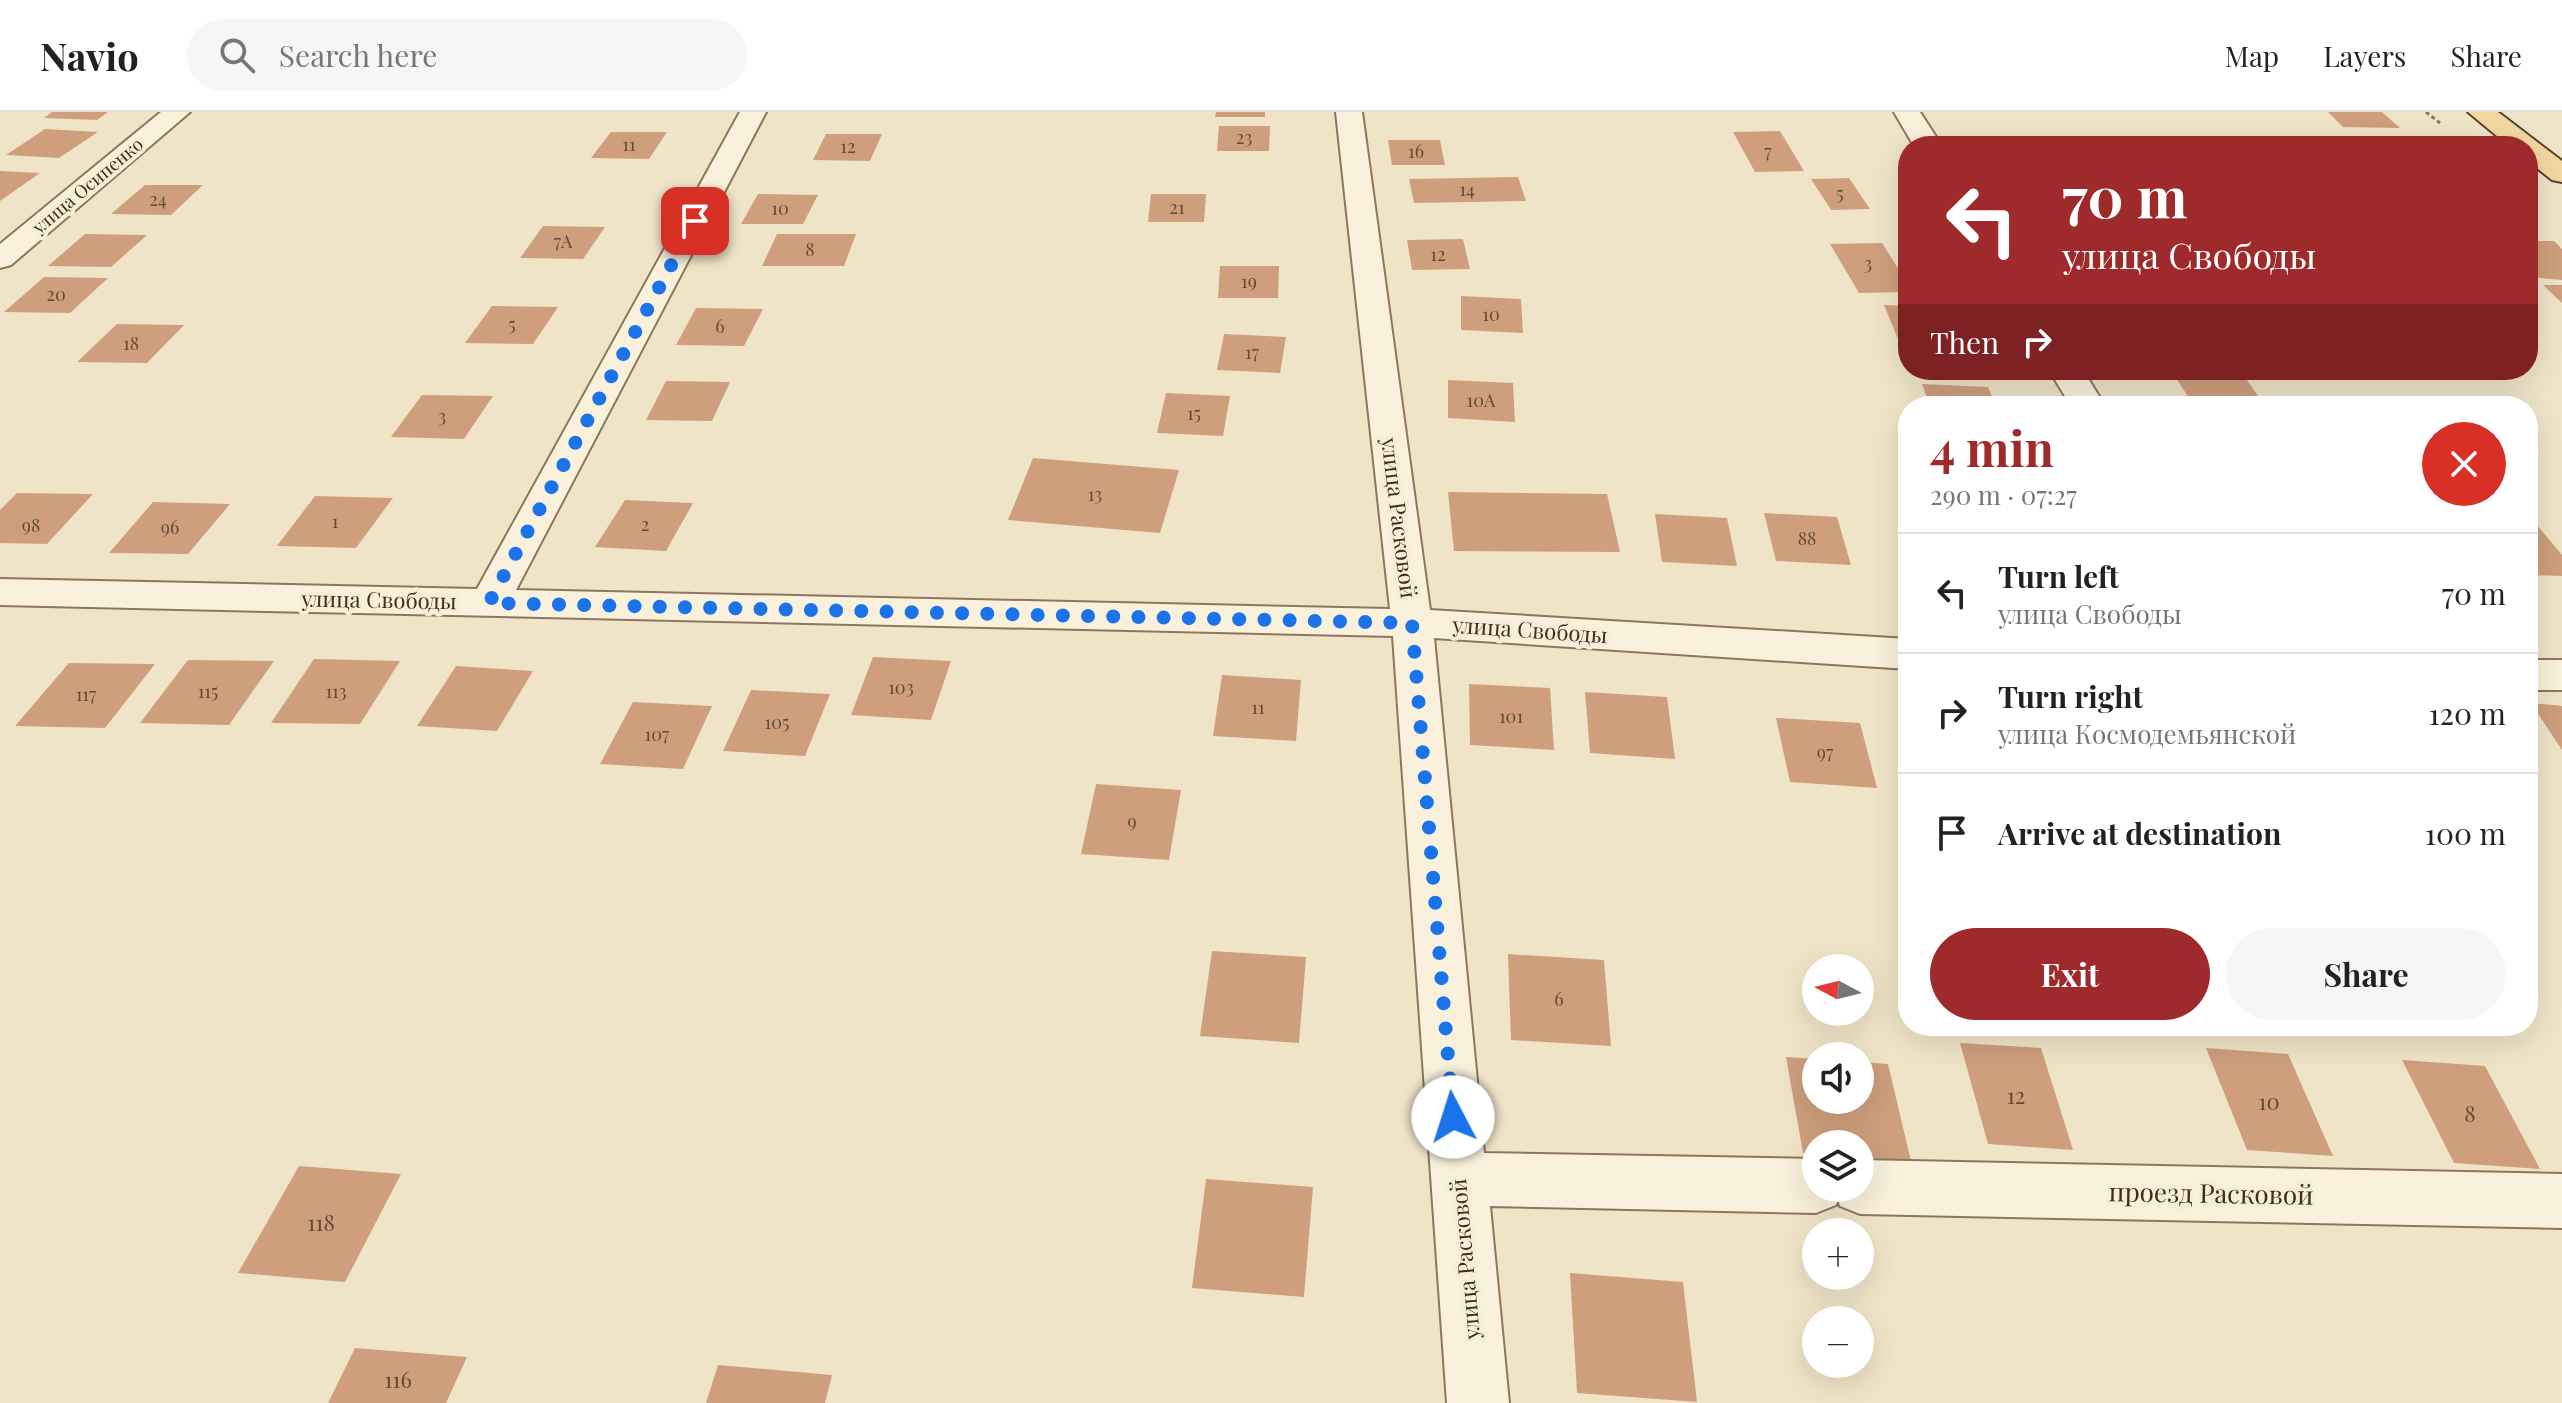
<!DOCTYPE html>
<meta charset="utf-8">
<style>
body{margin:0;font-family:"Playfair Display",serif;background:#f6f6f6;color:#222;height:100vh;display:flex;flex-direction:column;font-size:30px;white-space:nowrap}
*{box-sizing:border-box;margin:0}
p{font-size:26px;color:#767676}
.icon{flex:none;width:44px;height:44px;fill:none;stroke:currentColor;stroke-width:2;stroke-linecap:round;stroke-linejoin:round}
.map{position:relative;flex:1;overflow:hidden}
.side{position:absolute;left:1898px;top:284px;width:640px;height:640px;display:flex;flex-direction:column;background:#fff;border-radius:32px;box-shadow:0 8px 32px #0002}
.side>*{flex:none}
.hud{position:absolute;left:1898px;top:24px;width:640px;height:244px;border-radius:32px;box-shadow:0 8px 32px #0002;background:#9e2a2b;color:#fff;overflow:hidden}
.needle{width:52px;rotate:277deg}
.tools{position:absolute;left:1802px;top:842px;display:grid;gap:16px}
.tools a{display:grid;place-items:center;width:72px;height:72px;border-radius:50%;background:#fff;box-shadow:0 8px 32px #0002;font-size:40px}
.pin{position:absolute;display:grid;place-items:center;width:68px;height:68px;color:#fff;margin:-34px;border-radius:16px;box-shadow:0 4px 12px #0006}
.me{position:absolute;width:88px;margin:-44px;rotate:355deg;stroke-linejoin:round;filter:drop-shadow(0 0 6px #0008)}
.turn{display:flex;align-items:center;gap:28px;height:168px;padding:0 32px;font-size:36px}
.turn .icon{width:104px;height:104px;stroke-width:2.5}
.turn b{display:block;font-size:56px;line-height:68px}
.then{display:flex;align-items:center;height:76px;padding:0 32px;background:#0003;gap:16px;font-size:30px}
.round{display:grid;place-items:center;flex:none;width:84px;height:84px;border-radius:42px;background:#f6f6f6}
.headline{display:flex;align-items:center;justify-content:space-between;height:136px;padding:0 32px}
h1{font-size:48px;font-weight:700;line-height:60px;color:#9e2a2b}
.action{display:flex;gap:16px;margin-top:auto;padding:16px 32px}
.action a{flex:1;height:92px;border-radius:48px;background:#9e2a2b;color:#fff;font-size:32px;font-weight:700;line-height:92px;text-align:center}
.action a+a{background:#f6f6f6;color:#222}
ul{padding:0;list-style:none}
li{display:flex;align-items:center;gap:24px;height:120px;padding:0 32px;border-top:2px solid #e0e0e0}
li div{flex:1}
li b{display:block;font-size:30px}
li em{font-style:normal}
header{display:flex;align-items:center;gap:48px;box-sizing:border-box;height:112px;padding:0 40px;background:#fff;border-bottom:2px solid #e0e0e0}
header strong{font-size:38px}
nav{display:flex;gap:44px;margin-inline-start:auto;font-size:28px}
.search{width:560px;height:72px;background:#f6f6f6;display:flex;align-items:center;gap:20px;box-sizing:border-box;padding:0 28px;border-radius:44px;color:#767676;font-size:30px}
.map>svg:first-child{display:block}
.building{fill:#cf9f7d}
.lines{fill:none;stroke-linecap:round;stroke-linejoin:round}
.minor-casing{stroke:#8d765c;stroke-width:4}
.major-casing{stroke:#5b4430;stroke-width:4}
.path{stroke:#8d765c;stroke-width:3;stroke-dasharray:4 3;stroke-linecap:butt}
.minor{fill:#faf1dc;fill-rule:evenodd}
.major{fill:#f3d9a0;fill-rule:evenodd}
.route{stroke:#1a73e8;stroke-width:14;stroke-dasharray:0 25.2}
.labels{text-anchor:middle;stroke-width:8;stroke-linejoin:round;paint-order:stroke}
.number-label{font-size:18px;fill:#624a37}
.far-street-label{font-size:18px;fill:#3d2e20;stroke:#f7eed8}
.street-label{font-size:22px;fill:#3d2e20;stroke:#f7eed8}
.near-number-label{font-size:22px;fill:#624a37}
.near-street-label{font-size:26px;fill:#3d2e20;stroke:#f7eed8}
</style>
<header>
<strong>Navio</strong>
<div class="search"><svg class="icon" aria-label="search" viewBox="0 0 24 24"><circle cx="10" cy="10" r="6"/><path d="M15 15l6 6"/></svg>Search here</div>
<nav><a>Map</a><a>Layers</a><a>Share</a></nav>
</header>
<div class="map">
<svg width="2562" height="1291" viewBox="0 0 2562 1291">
<rect width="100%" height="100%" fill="#f0e4c8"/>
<!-- building -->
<g class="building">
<polygon points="52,0 108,0 97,8 44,6"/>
<polygon points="1216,0 1265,0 1265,5 1215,5"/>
<polygon points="2328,0 2382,0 2400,16 2343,15"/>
<polygon points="1219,14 1270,14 1269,39 1217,39"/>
<polygon points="45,17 98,20 59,46 6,43"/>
<polygon points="1780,19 1804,59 1755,60 1733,20"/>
<polygon points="611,20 667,20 649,47 591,46"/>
<polygon points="826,22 882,22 870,49 813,48"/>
<polygon points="1388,28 1440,28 1445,53 1392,53"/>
<polygon points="0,59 40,61 0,89"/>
<polygon points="1518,65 1526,89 1414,91 1409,67"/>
<polygon points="1849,66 1870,97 1831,98 1811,67"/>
<polygon points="145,73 203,73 171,103 111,102"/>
<polygon points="758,82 818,83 803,112 741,112"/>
<polygon points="1151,82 1206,82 1204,110 1148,110"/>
<polygon points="543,114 605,115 583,147 520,146"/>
<polygon points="85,122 147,123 111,155 48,154"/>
<polygon points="777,122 856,122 844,154 762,154"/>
<polygon points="1463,127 1470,157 1412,158 1407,128"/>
<polygon points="2528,129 2554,129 2562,137 2562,168 2528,165"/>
<polygon points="1882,131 1908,172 1908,180 1859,181 1830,132"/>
<polygon points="1220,154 1279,154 1278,186 1218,186"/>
<polygon points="44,165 108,166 70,201 4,200"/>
<polygon points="2543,173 2562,173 2562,191"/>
<polygon points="1461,184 1521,187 1523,221 1461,218"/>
<polygon points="1884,193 1908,194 1908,227 1898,227"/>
<polygon points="492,194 558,195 533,232 465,231"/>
<polygon points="696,196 763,197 744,234 676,233"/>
<polygon points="117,212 184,213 147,251 77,250"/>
<polygon points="1224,222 1286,225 1280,261 1217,258"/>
<polygon points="2171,258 2240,258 2265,294 2194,294"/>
<polygon points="1448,268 1513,271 1515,310 1448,306"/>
<polygon points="666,269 730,270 712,309 646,308"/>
<polygon points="1922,272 1988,275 1996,294 1930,294"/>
<polygon points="1166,281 1230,284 1223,324 1157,321"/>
<polygon points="422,283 493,284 464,327 391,325"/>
<polygon points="1033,346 1179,358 1160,421 1008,408"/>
<polygon points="1448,380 1607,382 1620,440 1454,439"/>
<polygon points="17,381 93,382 47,432 0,431 0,398"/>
<polygon points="315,384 393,386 356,436 277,434"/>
<polygon points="625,388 693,391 666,439 595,435"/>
<polygon points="153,390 230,392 188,442 109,441"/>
<polygon points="1764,401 1837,405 1851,453 1776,449"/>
<polygon points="1655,402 1727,406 1737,454 1662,450"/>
<polygon points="2528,402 2562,443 2562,464 2528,463"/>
<polygon points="873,545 951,549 931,608 851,603"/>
<polygon points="314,547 400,549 360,612 271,611"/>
<polygon points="188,548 274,549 229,613 140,611"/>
<polygon points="69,551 155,552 105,616 15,614"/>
<polygon points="456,554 533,559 497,619 417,614"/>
<polygon points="1222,563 1301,568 1296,629 1213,624"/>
<polygon points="1469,572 1550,576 1554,638 1470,633"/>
<polygon points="751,578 830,582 805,644 723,639"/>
<polygon points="1585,580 1667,585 1675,647 1590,641"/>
<polygon points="633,590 712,594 683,657 600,652"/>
<polygon points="2531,591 2562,594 2562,638"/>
<polygon points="1776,606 1860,611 1877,676 1790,670"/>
<polygon points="1096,672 1181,678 1169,748 1081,742"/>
<polygon points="1212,839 1306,845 1299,931 1200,924"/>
<polygon points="1508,842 1604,848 1611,934 1511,928"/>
<polygon points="1960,931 2041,936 2073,1038 1988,1032"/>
<polygon points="2206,936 2288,942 2333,1044 2247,1038"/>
<polygon points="1786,945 1816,947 1816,988 1860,988 1860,950 1888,952 1911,1049 1860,1045 1860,1032 1816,1032 1816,1042 1803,1041"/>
<polygon points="2402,948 2485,954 2540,1057 2454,1051"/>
<polygon points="299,1054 401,1062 345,1170 238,1161"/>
<polygon points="1206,1067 1313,1075 1304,1185 1192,1176"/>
<polygon points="1570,1161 1683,1170 1697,1290 1577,1281"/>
<polygon points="355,1236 467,1245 446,1291 328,1291"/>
<polygon points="718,1253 832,1263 825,1291 706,1291"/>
</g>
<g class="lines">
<defs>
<g id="minor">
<polygon points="161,0 190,0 11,153 0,156 0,132"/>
<polygon points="740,0 766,0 516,478 1390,497 1336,0 1362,0 1430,498 1908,527 1908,557 1434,526 1484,1041 1816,1047 1816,1076 1860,1076 1860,1048 2562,1062 2562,1116 1860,1102 1840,1094 1838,1088 1836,1093 1816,1101 1490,1094 1509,1291 1447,1291 1393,524 0,493 0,467 477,477"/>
<polygon points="1894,0 1920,0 1942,34 1914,34"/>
<polygon points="2049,258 2083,258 2105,294 2071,294"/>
<rect x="2528" y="548" width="34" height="30"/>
</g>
<polygon id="major" points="2468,0 2498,0 2562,49 2562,70 2552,68 2528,49 2528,34 2509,34"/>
</defs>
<!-- minor casing -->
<use href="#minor" class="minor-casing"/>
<!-- major casing -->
<use href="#major" class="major-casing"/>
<!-- path -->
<polyline class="path" points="2426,0 2440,11"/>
<!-- minor -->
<use href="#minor" class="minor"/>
<!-- major -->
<use href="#major" class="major"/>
</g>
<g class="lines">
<!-- route -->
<polyline class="route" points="695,109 489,491 1412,511 1453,1005"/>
</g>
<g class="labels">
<!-- number labels -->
<g class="number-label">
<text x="1244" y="32">23</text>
<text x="629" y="39">11</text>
<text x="848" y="41">12</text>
<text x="1416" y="46">16</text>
<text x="1768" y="46">7</text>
<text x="1467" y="84">14</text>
<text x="1840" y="88">5</text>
<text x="158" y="94">24</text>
<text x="1177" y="102">21</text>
<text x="780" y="103">10</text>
<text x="563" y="136">7А</text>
<text x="810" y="144">8</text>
<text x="1438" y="149">12</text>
<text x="1868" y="158">3</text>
<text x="1249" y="176">19</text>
<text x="56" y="189">20</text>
<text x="1491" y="209">10</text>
<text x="512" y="219">5</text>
<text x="720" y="221">6</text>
<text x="131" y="238">18</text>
<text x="1252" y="247">17</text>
<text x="1481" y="295">10А</text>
<text x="1194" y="308">15</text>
<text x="442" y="311">3</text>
<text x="1095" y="389">13</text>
<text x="335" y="416">1</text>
<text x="645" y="419">2</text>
<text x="31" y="420">98</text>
<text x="170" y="422">96</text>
<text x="1807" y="433">88</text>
<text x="901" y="582">103</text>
<text x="208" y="586">115</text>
<text x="336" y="586">113</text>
<text x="86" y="589">117</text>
<text x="1258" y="602">11</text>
<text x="1511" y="611">101</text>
<text x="777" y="617">105</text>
<text x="657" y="629">107</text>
<text x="1825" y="647">97</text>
<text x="1132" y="716">9</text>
<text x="1559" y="894">6</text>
</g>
<!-- far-street labels -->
<g class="far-street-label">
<text transform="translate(88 74) rotate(-40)" y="6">улица Осипенко</text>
</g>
<!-- street labels -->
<g class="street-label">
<text transform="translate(1399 406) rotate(83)" y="8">улица Расковой</text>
<text transform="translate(379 488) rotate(1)" y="8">улица Свободы</text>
<text transform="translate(1530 518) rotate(4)" y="8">улица Свободы</text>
<text transform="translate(1465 1147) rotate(-95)" y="8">улица Расковой</text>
</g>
<!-- near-number labels -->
<g class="near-number-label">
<text x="2016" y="992">12</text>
<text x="2269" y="998">10</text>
<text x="2470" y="1010">8</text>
<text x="321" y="1119">118</text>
<text x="398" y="1276">116</text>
</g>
<!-- near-street labels -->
<g class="near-street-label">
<text transform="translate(2211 1082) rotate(1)" y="9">проезд Расковой</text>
</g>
</g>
</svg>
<div class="tools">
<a><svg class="needle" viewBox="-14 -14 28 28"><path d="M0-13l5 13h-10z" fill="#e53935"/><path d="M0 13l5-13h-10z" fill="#767676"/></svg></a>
<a><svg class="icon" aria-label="sound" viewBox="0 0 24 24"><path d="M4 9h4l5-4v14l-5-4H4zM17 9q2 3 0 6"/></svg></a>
<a><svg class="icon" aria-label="layers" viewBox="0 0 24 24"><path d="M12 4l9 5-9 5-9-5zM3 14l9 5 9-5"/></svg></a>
<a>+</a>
<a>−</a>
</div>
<div class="pin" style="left:695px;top:109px;background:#d93025"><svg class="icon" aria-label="arrive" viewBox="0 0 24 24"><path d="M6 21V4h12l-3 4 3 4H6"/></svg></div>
<svg class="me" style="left:1453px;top:1005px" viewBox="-20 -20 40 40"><circle r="19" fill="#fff"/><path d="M0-13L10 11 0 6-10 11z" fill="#1a73e8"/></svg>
<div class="hud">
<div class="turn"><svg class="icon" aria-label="left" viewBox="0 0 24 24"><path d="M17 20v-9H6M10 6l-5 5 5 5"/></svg><div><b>70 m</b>улица Свободы</div></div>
<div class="then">Then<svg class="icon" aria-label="right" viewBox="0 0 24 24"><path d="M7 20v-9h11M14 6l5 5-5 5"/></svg></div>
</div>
<section class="side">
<div class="headline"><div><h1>4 min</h1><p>290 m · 07:27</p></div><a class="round" style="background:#d93025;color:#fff"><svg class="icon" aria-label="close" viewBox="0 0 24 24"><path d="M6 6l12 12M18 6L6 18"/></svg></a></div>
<ul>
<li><svg class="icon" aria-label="left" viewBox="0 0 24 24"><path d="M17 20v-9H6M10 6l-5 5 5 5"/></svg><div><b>Turn left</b><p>улица Свободы</p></div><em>70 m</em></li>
<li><svg class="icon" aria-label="right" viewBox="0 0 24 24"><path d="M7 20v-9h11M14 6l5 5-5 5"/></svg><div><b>Turn right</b><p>улица Космодемьянской</p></div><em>120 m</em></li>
<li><svg class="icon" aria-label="arrive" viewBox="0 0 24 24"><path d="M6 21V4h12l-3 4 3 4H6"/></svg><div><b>Arrive at destination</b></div><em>100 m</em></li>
</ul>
<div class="action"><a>Exit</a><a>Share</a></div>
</section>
</div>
